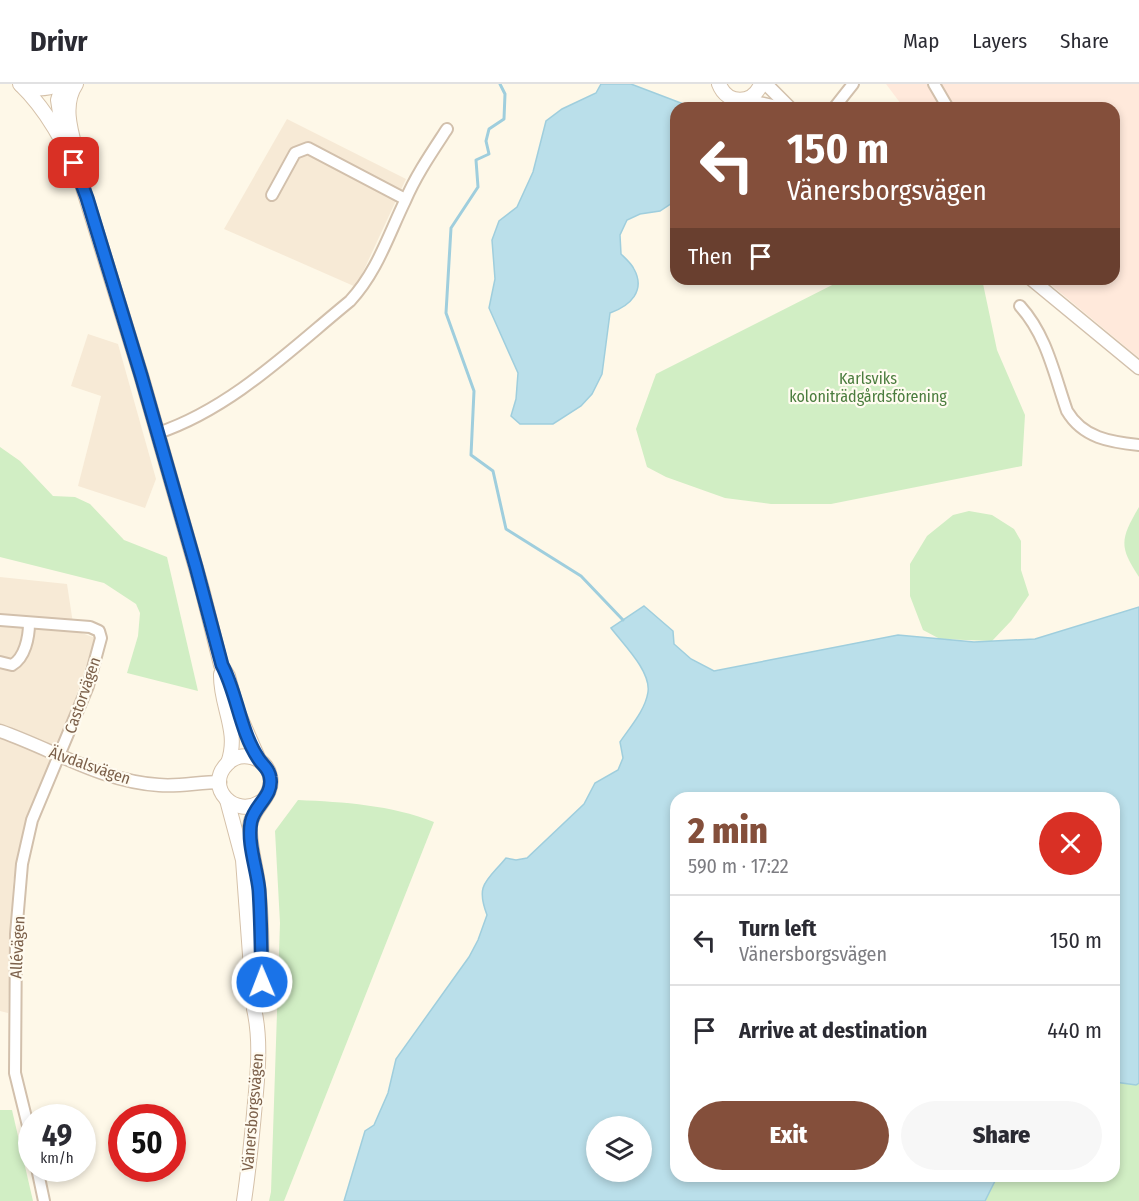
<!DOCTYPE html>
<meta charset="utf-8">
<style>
body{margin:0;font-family:"Fira Sans Condensed",sans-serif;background:#f7f7f7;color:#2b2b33;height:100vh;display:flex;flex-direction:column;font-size:22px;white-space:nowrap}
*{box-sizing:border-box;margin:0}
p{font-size:20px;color:#7c7c81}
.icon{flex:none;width:33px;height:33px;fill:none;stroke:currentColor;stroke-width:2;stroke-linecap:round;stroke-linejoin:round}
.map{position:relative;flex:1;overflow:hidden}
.details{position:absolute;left:670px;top:708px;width:450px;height:390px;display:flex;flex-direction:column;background:#fff;border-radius:18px;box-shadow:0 3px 9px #0003}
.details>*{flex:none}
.banner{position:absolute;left:670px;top:18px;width:450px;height:183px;border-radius:18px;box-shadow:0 3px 9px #0003;background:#844f3b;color:#fff;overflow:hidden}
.buttons{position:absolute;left:586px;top:1032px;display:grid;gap:12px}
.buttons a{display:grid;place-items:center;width:66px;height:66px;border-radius:50%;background:#fff;box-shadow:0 3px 9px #0003;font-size:30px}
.speed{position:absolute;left:18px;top:1020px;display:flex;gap:12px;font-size:30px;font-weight:700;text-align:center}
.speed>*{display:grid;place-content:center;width:78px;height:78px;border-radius:50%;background:#fff;box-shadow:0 3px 9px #0003;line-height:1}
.speed small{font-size:15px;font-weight:400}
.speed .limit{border:9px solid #d22;background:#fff;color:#111}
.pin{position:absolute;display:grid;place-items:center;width:51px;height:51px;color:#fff;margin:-26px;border-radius:12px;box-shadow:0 3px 9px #0006}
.me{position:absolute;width:66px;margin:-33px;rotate:359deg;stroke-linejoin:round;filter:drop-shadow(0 0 4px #0008)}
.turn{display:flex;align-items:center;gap:21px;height:126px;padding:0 18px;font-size:27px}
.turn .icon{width:78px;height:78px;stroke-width:2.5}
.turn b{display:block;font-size:42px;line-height:51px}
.then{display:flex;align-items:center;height:57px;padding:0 18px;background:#0003;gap:12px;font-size:22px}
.round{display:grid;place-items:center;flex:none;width:63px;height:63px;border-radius:32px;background:#f7f7f7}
.summary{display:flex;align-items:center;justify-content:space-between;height:102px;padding:0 18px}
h1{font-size:36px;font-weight:800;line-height:45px;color:#844f3b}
.primary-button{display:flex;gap:12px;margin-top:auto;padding:12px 18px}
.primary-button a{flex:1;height:69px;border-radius:36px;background:#844f3b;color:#fff;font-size:24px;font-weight:800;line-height:69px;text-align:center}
.primary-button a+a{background:#f7f7f7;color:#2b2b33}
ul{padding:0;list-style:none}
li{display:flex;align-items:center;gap:18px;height:90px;padding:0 18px;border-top:2px solid #e1e1e2}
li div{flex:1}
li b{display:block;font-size:22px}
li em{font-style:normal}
header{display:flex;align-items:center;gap:36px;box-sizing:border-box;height:84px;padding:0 30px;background:#fff;border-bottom:2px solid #e1e1e2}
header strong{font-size:28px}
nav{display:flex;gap:33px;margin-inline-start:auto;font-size:21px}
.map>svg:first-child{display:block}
.residential{fill:#f7ead6}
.commercial{fill:#ffe9db}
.green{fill:#d1eec4}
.water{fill:#badfea;stroke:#9fcedd;stroke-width:1.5;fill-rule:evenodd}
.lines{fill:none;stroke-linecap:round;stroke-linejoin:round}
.stream{stroke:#9fcedd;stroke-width:3}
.minor-casing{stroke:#d2c0ac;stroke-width:14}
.tertiary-casing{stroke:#d2c0ac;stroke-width:15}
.secondary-casing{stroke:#d5c1a9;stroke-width:16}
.minor{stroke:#fff;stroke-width:10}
.tertiary{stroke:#fff;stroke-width:12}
.secondary{stroke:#fff;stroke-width:14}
.route-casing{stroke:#114b97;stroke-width:15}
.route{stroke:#1a73e8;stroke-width:10}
.labels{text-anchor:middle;stroke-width:4.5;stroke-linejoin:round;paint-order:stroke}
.park-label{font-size:16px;fill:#4a7c3d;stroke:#fffbf0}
.street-label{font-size:16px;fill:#7b5f49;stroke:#fffbf0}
</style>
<header>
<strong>Drivr</strong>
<nav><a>Map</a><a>Layers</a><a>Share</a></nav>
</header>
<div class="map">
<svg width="1139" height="1117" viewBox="0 0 1139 1117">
<rect width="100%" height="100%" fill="#fef8e8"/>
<!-- residential -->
<g class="residential">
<polygon points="287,35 406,95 356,203 224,145"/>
<polygon points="88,250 118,260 156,395 145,424 78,402 101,312 71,302"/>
<polygon points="0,493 67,500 74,546 95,554 71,628 26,738 13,798 8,929 0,927"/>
</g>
<!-- commercial -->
<polygon class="commercial" points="886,0 1139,0 1139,274 1044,195 1114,195 1114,24 904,24"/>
<!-- green -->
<g class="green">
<polygon points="844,195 982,195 997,266 1025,331 1022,382 831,420 771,420 725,414 666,393 647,383 636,345 656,290"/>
<polygon points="0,363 20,377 53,412 75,413 90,420 124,456 167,473 198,607 127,589 138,552 140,529 136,520 104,499 0,473"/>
<path d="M1139 423V493C1118 462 1121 454 1139 423Z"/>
<polygon points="969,427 992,431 1014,445 1021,457 1021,486 1029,511 1011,537 992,557 940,555 923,546 910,512 910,480 927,452 953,431"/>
<path d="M298 716C344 718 391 721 434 738L284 1117H269L271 1108 280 839 275 747Z"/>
<polygon points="1115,998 1136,1001 1139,999 1139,1117 985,1117 995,1097 1002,1092 1114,1092"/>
<polygon points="0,1026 12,1026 33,1117 0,1117"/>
</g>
<!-- water -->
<g class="water">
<path d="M601 0H631L694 24H676V101L672 119 660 127 640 130 627 136 620 151 621 170C625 174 631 179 634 185 646 207 630 222 610 229L602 290 592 310 581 322 553 340H520L511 332 516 315 518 289 489 224 495 195 492 156 499 137 517 123 533 88 546 37 562 25 596 9Z"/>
<path d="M644 522 673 547 674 560 691 575 714 587 898 551 974 558 1035 555 1139 523V999L1136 1001 1115 998 1114 714H676V1092H1002L995 1097 985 1117H344L365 1047 374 1041 388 1009 396 975 469 873 478 856 487 831C475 800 487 797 506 774L516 776 527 774 584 720 595 699 618 686 623 674 620 658C630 643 645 627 648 608 651 587 623 560 611 544ZM597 1042H642V1088H597Z"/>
</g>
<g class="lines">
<!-- stream -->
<polyline class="stream" points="500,0 505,10 504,35 489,45 486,57 489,70 476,76 478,103 451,144 446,229 474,307 471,371 493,387 506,445 581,492 623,536"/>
<defs>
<g id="minor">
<polyline points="934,0 948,24"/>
<polyline points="834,24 853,0"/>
<polyline points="272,111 295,69 308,64 405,115"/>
<path d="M1020 222C1047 252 1054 290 1067 327 1083 354 1110 358 1139 361"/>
<path d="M158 349C232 324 290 266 350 217 377 188 388 152 405 117 416 91 432 68 447 45"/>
<polyline points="0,536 90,543 99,547 101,554 88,602 32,736 22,780 16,850 15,989 32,1058"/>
<path d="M0 578 12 581C25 574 29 553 29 539"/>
<polyline points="37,1084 44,1117"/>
</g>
<g id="tertiary">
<polyline points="766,0 790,24"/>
<polyline points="745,16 782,24"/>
<polyline points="1031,195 1139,284"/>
<path d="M0 647C52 665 103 698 159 701 179 703 199 698 220 698"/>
</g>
<g id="secondary">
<path d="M20 0C47 26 65 60 80 94L141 291 202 505 221 581 228 592 237 626 259 676"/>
<polyline points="63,0 58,16 63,48"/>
<path d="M76 0C61 22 72 51 78 74"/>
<path d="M719 0C727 21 753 21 761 0"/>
<path d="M21 1C34 6 46 6 59 0"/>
<path d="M221 590C220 622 240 647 228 679"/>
<path d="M227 716 243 776 254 925C261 955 258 988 255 1019 252 1052 249 1084 244 1117"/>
<path d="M261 907C262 872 262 836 258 801 256 782 249 761 250 742 252 723 275 712 270 692 266 672 240 666 227 680 204 703 235 736 262 717"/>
</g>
</defs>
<!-- minor casing -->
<use href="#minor" class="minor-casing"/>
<!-- tertiary casing -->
<use href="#tertiary" class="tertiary-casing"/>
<!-- secondary casing -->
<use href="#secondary" class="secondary-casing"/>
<!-- minor -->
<use href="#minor" class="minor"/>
<!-- tertiary -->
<use href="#tertiary" class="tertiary"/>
<!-- secondary -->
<use href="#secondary" class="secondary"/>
</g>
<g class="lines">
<defs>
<path id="route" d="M74 79 87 114 141 291 196 483 222 581C237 609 240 647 258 674 262 681 269 684 270 693 274 712 254 721 251 738 247 759 257 785 259 806 261 836 261 867 262 898"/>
</defs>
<!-- route casing -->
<use href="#route" class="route-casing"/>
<!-- route -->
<use href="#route" class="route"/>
</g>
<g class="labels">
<!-- park labels -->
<g class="park-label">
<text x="868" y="300">Karlsviks<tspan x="868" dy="18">koloniträdgårdsförening</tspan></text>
</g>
<!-- street labels -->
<g class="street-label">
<text transform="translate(82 611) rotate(-71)" y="6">Castorvägen</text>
<text transform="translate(90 681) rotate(19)" y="6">Älvdalsvägen</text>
<text transform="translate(17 863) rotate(-87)" y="6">Allévägen</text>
<text transform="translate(252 1028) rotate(-85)" y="6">Vänersborgsvägen</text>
</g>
</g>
</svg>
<div class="buttons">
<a><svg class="icon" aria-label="layers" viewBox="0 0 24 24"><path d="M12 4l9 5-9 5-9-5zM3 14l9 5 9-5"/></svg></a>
</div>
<div class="speed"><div>49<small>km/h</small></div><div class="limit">50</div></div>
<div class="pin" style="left:74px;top:79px;background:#d93025"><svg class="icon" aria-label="arrive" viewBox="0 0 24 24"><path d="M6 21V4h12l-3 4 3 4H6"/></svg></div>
<svg class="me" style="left:262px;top:898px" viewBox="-20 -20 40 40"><circle r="17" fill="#1a73e8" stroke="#fff" stroke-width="3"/><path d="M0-11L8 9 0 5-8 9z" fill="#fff"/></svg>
<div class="banner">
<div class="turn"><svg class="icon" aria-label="left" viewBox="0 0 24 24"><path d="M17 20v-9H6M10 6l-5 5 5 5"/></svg><div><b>150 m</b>Vänersborgsvägen</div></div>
<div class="then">Then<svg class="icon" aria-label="arrive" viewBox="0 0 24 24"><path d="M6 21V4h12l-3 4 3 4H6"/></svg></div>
</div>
<section class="details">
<div class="summary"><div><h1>2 min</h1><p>590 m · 17:22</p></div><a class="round" style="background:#d93025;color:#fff"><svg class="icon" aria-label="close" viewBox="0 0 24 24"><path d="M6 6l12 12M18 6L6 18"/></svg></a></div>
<ul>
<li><svg class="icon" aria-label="left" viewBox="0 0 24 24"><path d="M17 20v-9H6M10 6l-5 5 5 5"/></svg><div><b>Turn left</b><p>Vänersborgsvägen</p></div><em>150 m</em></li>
<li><svg class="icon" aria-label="arrive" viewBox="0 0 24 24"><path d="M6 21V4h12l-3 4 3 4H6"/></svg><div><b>Arrive at destination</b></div><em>440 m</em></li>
</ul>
<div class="primary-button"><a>Exit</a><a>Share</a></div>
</section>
</div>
